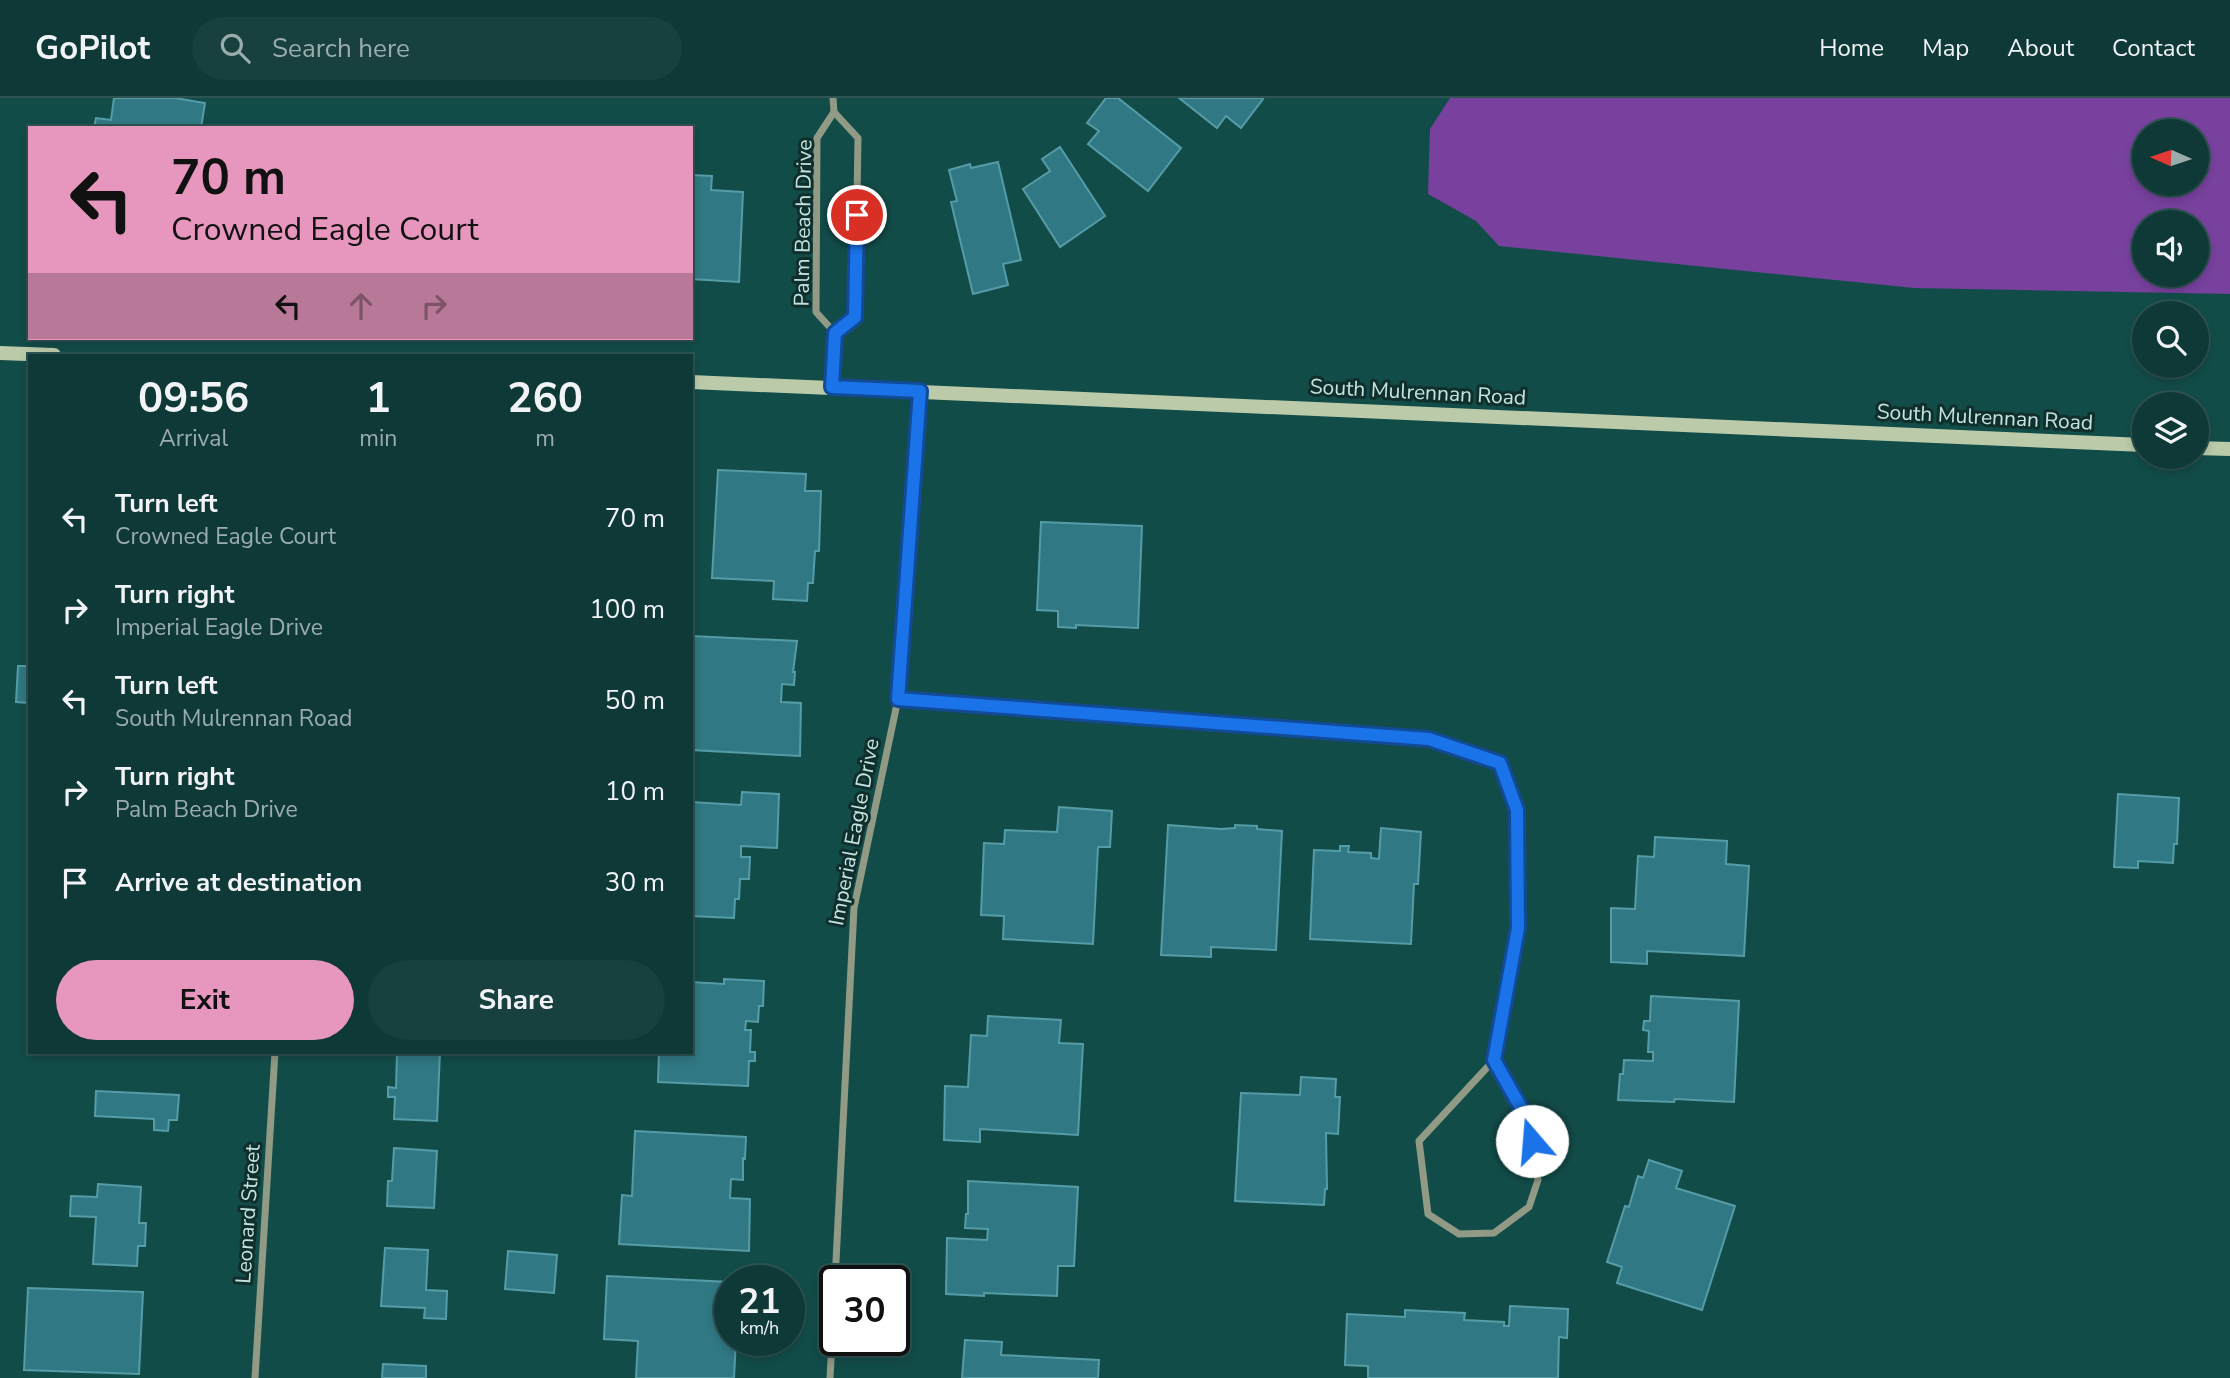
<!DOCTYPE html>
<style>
body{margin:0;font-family:"Nunito Sans",sans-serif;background:#17403f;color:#f1f3f6;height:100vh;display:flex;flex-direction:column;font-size:26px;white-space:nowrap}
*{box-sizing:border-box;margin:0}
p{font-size:23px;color:#9bacad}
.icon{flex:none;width:38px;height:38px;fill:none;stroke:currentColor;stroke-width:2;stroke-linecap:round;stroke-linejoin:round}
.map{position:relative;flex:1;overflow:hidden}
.side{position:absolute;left:28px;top:256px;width:665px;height:700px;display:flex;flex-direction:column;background:#0e3937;border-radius:0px;box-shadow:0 4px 10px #0003,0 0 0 2px #2e5352}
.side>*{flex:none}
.guide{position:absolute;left:28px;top:28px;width:665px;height:214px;border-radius:0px;box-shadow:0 4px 10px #0003,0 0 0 2px #2e5352;background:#e797bd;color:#111;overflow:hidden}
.needle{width:46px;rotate:273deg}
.tools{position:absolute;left:2132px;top:21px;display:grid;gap:14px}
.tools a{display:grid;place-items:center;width:77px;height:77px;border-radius:50%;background:#0e3937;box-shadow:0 4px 10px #0003,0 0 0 2px #2e5352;font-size:35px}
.speed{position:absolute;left:714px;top:1167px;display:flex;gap:14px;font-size:35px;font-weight:700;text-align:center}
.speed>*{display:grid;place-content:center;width:91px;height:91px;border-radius:50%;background:#0e3937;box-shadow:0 4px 10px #0003,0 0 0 2px #2e5352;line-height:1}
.speed small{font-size:18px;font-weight:400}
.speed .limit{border:4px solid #111;border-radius:10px;background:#fff;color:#111}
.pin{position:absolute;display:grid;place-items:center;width:60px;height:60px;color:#fff;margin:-30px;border:4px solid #fff;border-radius:50%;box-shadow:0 2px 7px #0007}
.me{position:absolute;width:77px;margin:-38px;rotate:342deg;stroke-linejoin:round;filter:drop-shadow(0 0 5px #0008)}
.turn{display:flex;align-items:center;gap:24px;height:147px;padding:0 28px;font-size:32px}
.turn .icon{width:91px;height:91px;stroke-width:2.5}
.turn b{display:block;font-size:49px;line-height:60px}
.lanes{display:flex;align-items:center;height:66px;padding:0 28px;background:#0003;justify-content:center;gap:35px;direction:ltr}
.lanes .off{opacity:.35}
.eta{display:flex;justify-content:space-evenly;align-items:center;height:119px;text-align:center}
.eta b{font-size:42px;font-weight:700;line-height:49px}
.action{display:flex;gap:14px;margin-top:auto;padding:14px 28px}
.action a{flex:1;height:80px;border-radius:42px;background:#e797bd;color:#111;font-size:28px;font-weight:700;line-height:80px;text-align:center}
.action a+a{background:#17403f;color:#f1f3f6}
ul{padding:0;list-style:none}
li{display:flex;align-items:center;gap:21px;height:91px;padding:0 28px}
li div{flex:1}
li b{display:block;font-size:26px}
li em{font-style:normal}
header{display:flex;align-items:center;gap:42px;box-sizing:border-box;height:98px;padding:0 35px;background:#0e3937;border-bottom:2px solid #2e5352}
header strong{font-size:33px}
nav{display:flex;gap:38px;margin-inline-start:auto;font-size:24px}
.search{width:490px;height:63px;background:#17403f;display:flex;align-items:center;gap:18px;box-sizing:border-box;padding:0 24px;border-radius:38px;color:#9bacad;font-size:26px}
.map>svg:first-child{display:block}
.water{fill:#77419d;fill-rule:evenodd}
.building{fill:#307883;stroke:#559ca7;stroke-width:2}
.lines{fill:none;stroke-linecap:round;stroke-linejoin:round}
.street{stroke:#909a85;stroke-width:7}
.secondary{stroke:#bbcbaa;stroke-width:14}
.route-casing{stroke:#114b97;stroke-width:18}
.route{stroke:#1a73e8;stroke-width:12}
.labels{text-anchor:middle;stroke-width:6;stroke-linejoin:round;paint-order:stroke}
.street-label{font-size:21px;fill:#c3e5e2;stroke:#102f2c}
</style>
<header>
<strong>GoPilot</strong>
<div class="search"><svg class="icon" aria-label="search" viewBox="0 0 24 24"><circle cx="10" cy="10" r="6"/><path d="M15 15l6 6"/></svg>Search here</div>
<nav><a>Home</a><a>Map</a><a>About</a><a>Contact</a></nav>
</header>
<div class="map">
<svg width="2230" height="1280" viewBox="0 0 2230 1280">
<rect width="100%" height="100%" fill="#124c49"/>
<!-- water -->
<path class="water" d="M1450 0H2230V196L1914 190 1499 148 1476 123 1428 96 1430 31ZM2144 33H2196V86H2144ZM2144 124H2196V177H2144Z"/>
<!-- building -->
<g class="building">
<polygon points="114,0 175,0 205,5 201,30 94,30 96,20 111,22"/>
<polygon points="1106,0 1118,0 1181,50 1148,93 1088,46 1099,33 1087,25"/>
<polygon points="1179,0 1262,0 1263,1 1241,30 1226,18 1217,30"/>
<polygon points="1060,49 1105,118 1060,149 1023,91 1050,73 1042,61"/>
<polygon points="998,64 1021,162 1003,166 1008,187 973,196 951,104 957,103 949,72 970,66 971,70"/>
<polygon points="691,77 712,78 711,92 743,94 739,184 691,181"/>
<polygon points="718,372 806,376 805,393 821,393 819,453 815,453 813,485 808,485 807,503 773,501 774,483 712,480"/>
<polygon points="1041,424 1142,428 1138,530 1076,527 1076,530 1058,529 1058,513 1037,512"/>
<polygon points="691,538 797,543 793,574 795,574 794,587 782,586 781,604 801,605 800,658 691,652"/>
<polygon points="18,568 30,568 30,605 16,604"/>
<polygon points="742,694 779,696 777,750 741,748 741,759 750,759 749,781 740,781 739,801 735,801 734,820 691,818 691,704 741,707"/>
<polygon points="2118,696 2179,700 2177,746 2174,746 2173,765 2138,763 2138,770 2114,769"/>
<polygon points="1059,709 1112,713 1110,749 1098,749 1093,846 1003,841 1004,818 981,817 984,745 1004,746 1005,732 1057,734"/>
<polygon points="1168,727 1221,731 1235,730 1235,727 1257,728 1257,731 1282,733 1276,852 1211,849 1211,859 1161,857"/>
<polygon points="1381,730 1421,734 1418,786 1414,786 1411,846 1310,841 1314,752 1340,753 1340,748 1349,748 1348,754 1371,755 1371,760 1379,761"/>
<polygon points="1655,739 1727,743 1726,766 1749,768 1744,858 1647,853 1647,866 1611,864 1611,810 1635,811 1638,758 1654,759"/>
<polygon points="724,881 764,883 763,908 759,908 758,924 746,923 745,932 751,932 750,954 755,954 755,963 749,963 748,988 658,984 659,954 691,954 691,884 724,886"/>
<polygon points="1651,898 1739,903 1734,1004 1675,1001 1674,1004 1618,1002 1620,976 1623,976 1624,962 1653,963 1653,954 1648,954 1649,933 1643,932 1644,923 1650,923"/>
<polygon points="988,918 1061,922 1059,945 1083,946 1078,1037 980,1031 980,1044 944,1042 945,988 968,989 971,937 987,938"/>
<polygon points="397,954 440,954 437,1023 394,1021 395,999 388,999 388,989 396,990"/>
<polygon points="1301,979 1336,981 1335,999 1340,999 1338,1036 1326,1035 1327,1091 1325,1091 1324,1107 1235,1103 1241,995 1300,997"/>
<polygon points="96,993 179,997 177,1022 169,1022 168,1033 154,1032 154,1021 95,1018"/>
<polygon points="635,1033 746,1039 745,1061 743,1060 743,1082 731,1081 730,1100 750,1101 749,1153 619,1146 622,1097 632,1098"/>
<polygon points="394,1050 437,1053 434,1110 387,1108 388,1083 392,1083"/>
<polygon points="1649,1062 1682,1073 1676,1090 1735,1108 1702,1212 1617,1185 1622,1169 1607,1164 1625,1108 1629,1109 1638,1078 1643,1080"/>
<polygon points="968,1083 1078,1089 1074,1168 1058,1168 1057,1198 984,1195 984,1198 946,1196 947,1140 987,1142 988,1131 965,1130 966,1116 968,1116"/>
<polygon points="98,1086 141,1089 139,1125 146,1125 145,1148 138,1148 137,1168 93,1166 96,1119 70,1118 71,1098 97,1099"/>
<polygon points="385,1150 428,1152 426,1192 447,1193 446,1221 424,1220 425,1210 381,1208"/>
<polygon points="508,1153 557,1157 554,1195 505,1191"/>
<polygon points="607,1178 730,1184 730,1242 736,1242 734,1280 636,1280 638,1243 604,1241"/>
<polygon points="28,1190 143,1194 139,1276 24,1272"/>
<polygon points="1510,1208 1568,1211 1567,1240 1559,1239 1558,1280 1368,1280 1368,1268 1345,1267 1347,1216 1405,1219 1405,1212 1465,1215 1464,1222 1504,1224 1504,1228 1509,1228"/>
<polygon points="965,1242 1002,1244 1001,1257 1099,1262 1098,1280 962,1280"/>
<polygon points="383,1266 426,1268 426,1280 382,1280"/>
</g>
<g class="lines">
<!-- street -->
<g class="street">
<polyline points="834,14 858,40 855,219 835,235"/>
<polyline points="832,289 835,235 816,214 817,40 834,14 833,0"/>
<polyline points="898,601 1429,641 1500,665 1517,712 1518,830 1494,962 1419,1043 1428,1116 1459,1136 1494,1135 1529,1109 1538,1082 1529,1024 1494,962"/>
<polyline points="835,1183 854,810 898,601 920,294"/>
<polyline points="255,1280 275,954"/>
<polyline points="830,1280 835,1187"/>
</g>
<!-- secondary -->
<g class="secondary">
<polyline points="0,255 54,257"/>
<polyline points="691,284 2144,347"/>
<polyline points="2196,350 2230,351"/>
</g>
</g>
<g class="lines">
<defs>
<polyline id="route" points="857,117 855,219 835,235 832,289 920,293 898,601 1429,641 1500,665 1517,712 1518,830 1494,962 1529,1024 1532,1043"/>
</defs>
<!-- route casing -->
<use href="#route" class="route-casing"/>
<!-- route -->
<use href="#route" class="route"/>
</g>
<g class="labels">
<!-- street labels -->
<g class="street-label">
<text transform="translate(803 125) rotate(-89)" y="7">Palm Beach Drive</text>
<text transform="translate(1418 294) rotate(3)" y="7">South Mulrennan Road</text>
<text transform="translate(1985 319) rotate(3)" y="7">South Mulrennan Road</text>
<text transform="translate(854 734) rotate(-79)" y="7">Imperial Eagle Drive</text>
<text transform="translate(248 1116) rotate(-86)" y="7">Leonard Street</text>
</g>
</g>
</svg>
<div class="tools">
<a><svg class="needle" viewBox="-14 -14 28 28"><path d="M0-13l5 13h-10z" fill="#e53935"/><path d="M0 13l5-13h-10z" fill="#9bacad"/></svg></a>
<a><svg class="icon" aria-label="sound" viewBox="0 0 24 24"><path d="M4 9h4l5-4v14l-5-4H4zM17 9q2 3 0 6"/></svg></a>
<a><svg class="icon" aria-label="search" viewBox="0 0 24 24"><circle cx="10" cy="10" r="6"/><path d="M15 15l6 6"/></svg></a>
<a><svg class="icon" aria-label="layers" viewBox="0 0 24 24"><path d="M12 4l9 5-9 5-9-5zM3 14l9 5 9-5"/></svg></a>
</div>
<div class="speed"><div>21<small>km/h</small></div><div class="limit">30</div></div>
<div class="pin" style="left:857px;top:117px;background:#d93025"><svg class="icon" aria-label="arrive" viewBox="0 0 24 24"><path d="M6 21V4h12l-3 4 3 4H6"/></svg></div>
<svg class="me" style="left:1532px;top:1043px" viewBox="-20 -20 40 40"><circle r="19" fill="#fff"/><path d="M0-13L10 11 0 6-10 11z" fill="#1a73e8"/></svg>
<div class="guide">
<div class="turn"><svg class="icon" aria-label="left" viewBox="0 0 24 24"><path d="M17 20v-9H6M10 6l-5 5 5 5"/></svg><div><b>70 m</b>Crowned Eagle Court</div></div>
<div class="lanes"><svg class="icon" aria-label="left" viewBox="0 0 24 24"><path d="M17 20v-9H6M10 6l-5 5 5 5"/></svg><svg class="icon off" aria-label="ahead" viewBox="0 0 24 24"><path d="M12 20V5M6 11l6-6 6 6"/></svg><svg class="icon off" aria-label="right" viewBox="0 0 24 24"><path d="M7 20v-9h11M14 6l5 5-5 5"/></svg></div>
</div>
<section class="side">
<div class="eta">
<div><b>09:56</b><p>Arrival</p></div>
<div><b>1</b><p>min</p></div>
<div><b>260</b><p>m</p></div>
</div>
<ul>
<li><svg class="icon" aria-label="left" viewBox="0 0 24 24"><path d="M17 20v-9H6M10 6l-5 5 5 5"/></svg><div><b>Turn left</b><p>Crowned Eagle Court</p></div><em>70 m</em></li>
<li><svg class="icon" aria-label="right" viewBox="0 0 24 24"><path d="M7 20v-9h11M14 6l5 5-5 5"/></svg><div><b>Turn right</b><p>Imperial Eagle Drive</p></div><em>100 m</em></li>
<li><svg class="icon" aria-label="left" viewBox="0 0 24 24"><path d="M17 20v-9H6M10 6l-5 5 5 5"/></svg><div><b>Turn left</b><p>South Mulrennan Road</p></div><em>50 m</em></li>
<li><svg class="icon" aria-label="right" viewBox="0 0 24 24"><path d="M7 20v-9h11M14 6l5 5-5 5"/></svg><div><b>Turn right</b><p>Palm Beach Drive</p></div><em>10 m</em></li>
<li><svg class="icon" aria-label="arrive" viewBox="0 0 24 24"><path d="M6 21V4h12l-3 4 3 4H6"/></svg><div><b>Arrive at destination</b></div><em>30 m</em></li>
</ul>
<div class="action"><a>Exit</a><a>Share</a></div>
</section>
</div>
